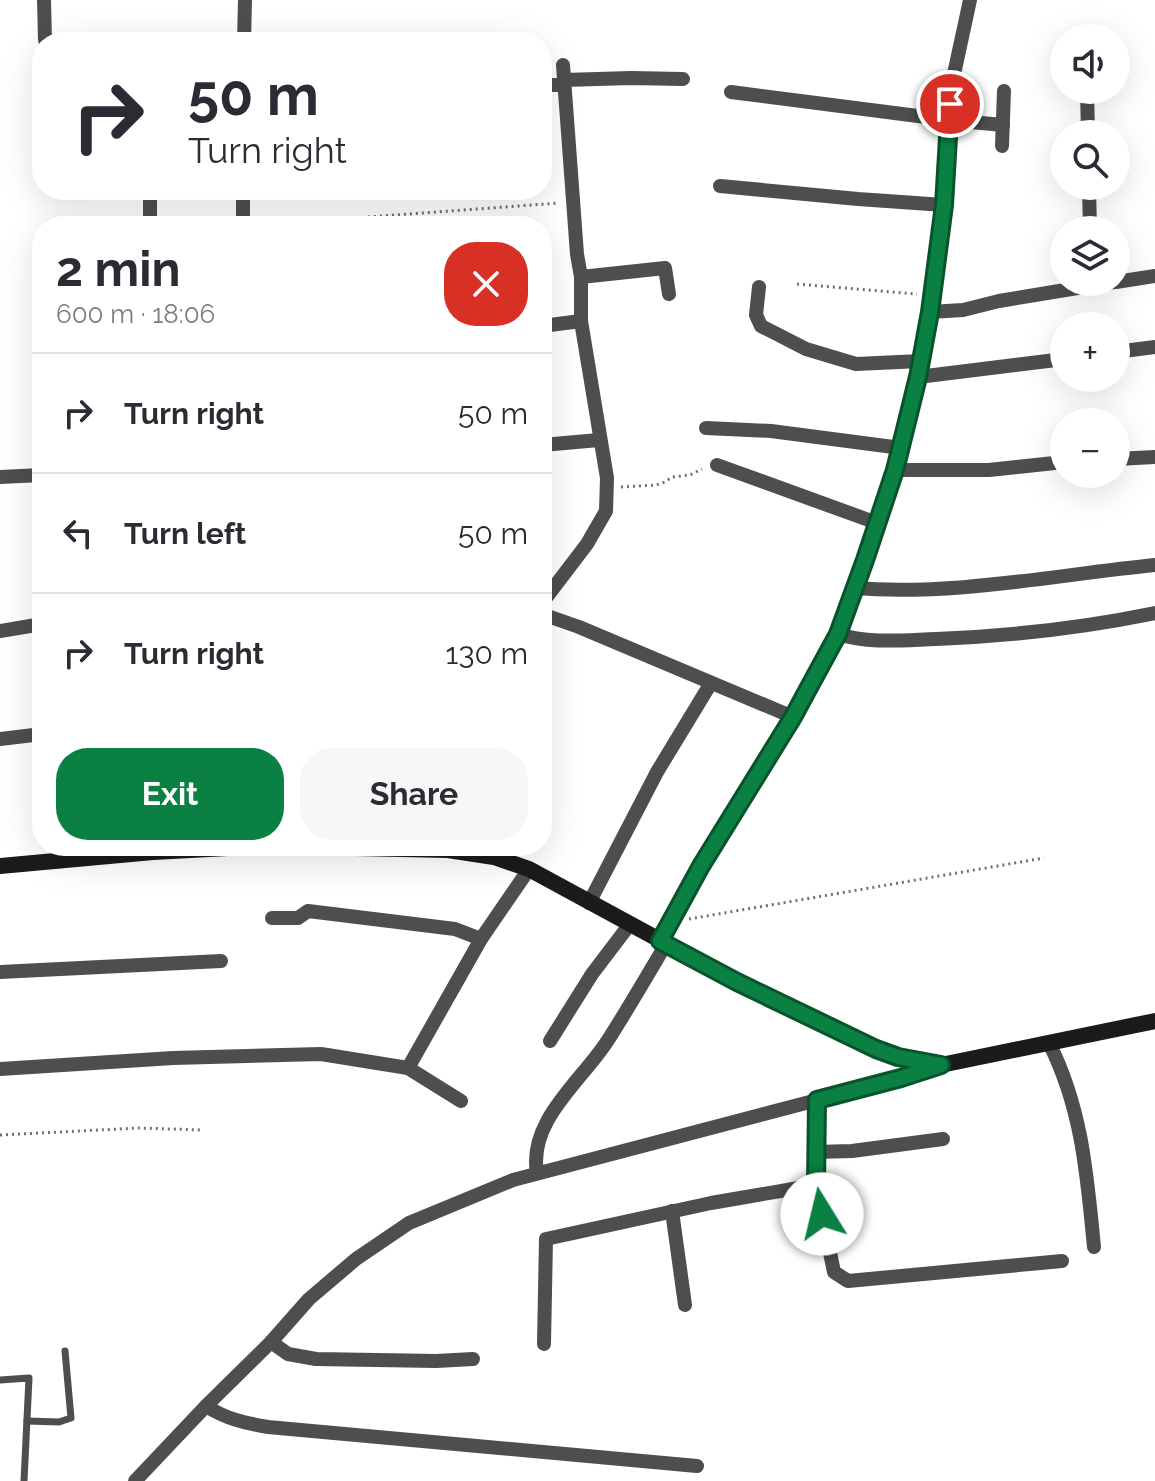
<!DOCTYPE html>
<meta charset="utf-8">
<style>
body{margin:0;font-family:Raleway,sans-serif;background:#f7f7f7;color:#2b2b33;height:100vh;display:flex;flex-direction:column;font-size:30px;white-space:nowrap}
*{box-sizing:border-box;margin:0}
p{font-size:26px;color:#7c7c81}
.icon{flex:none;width:44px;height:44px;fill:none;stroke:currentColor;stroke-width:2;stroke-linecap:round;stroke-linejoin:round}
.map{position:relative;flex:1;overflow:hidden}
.panel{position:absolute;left:32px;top:216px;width:520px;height:640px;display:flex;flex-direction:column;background:#fff;border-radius:32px;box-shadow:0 8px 32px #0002}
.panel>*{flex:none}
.top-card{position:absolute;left:32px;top:32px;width:520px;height:168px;border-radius:32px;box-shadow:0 8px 32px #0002;background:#fff;color:#2b2b33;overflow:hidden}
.buttons{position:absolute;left:1050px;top:24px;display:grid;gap:16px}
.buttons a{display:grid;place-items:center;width:80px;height:80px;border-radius:50%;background:#fff;box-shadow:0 8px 32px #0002;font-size:40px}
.pin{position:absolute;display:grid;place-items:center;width:68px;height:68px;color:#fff;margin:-34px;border:4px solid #fff;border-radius:50%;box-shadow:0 2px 8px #0007}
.me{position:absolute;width:88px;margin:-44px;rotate:351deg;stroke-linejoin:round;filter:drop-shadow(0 0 6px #0008)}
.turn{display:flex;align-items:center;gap:28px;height:168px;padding:0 24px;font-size:36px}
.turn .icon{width:104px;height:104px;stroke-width:2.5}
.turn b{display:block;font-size:56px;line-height:68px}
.round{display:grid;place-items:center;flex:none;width:84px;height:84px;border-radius:32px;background:#f7f7f7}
.headline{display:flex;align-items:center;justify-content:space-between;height:136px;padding:0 24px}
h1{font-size:48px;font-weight:700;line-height:60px}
.primary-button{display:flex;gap:16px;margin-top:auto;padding:16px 24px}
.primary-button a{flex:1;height:92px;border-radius:32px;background:#0b8043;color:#fff;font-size:32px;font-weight:700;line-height:92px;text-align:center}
.primary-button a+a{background:#f7f7f7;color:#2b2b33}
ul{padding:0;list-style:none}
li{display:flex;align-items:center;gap:24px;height:120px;padding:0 24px;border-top:2px solid #e1e1e2}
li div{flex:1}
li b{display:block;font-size:30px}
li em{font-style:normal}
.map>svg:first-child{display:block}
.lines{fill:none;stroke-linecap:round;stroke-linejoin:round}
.path{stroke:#707070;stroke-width:3;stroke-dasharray:2 4;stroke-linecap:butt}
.lane{stroke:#4e4e4e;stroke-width:7}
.street{stroke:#4e4e4e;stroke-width:14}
.secondary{stroke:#1b1b1b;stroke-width:16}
.route-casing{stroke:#07532c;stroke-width:20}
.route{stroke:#0b8043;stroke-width:14}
</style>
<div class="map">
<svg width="1155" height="1481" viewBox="0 0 1155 1481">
<rect width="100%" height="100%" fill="#fff"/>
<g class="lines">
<!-- path -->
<g class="path">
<polyline points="368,217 559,203"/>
<polyline points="797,284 917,294"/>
<polyline points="621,487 656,485 665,482 672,477 690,475 702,469"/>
<polyline points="689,919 1044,858"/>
<polyline points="0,1135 139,1128 203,1130"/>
</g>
<!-- lane -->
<g class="lane">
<polyline points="0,1380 29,1378 24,1481"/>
<polyline points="27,1421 59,1422 71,1418 65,1351"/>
</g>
<!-- street -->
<g class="street">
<polyline points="44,0 45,40"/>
<polyline points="244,42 245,0"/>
<polyline points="564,80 631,78 683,79"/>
<polyline points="542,85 564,85"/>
<polyline points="1087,90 1088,134"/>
<polyline points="731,92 949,120 1003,125"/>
<polyline points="1002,146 1004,91"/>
<polyline points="720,186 858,199 944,205"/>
<polyline points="1089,186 1090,230"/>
<polyline points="243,190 243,226"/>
<polyline points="150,226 150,190"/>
<polyline points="581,277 665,268 669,294"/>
<polyline points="1116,282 1155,276"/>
<polyline points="759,287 756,315 761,326 806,349 856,364 921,361"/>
<polyline points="930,312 963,310 999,301 1114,282"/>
<polyline points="542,326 581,321"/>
<polyline points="1116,352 1155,347"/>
<polyline points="918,377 1064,359"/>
<polyline points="706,428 771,431 901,448"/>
<polyline points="542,445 599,440"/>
<polyline points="1116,459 1155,457"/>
<polyline points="717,465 877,523"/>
<polyline points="895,470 989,470 1064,462"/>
<polyline points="0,477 42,475"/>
<path d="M854 588C955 596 1055 575 1155 565"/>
<polyline points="542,603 587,544 606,511 607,478 581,321 581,277 577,254 563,65"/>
<polyline points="542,614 579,627 793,717"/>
<polyline points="0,631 42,624"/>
<path d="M838 634C869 644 904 640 936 639 1010 636 1082 628 1155 613"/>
<polyline points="0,739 42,734"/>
<polyline points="589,903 657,772 711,683"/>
<polyline points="272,918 298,918 308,911 455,929 481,939"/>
<polyline points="660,941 701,866 793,717 838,634 895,470 918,377 930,312 944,205 951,88 970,0"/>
<polyline points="0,972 221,961"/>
<polyline points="550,1041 592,974 630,924"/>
<path d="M1049 1043C1082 1108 1087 1175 1094 1247"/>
<polyline points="408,1068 481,939 529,869"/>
<polyline points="0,1069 173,1058 321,1054 408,1068 461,1101"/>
<polyline points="817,1100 816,1185 834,1272 848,1281 1062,1261"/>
<polyline points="815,1152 852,1151 943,1139"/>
<path d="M537 1173C528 1120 582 1081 608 1040 628 1009 647 976 666 944"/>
<polyline points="672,1211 685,1305"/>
<polyline points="271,1342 288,1354 316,1359 436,1361 473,1359"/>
<polyline points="544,1344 546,1239 711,1203 816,1185"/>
<path d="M206 1406C226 1419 245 1423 268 1427L697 1466"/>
<polyline points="135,1481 206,1406 271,1342 309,1299 356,1259 409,1223 513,1180 901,1078 941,1065"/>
</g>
<!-- secondary -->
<polyline class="secondary" points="0,866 153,852 228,848 310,847 448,850 494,857 529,869 737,982 876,1049 898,1057 941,1065 1155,1021"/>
</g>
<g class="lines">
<defs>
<polyline id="route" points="822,1214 816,1185 817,1100 901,1078 941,1065 898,1057 876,1049 737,982 660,941 701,866 793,717 807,691 838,634 865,560 895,470 918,377 930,312 944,205 950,104"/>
</defs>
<!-- route casing -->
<use href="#route" class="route-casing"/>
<!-- route -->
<use href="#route" class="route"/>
</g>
</svg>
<div class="buttons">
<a><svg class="icon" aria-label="sound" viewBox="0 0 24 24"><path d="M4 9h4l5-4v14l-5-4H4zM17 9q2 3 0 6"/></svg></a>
<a><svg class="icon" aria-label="search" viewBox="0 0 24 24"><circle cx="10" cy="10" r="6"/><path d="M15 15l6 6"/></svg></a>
<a><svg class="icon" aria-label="layers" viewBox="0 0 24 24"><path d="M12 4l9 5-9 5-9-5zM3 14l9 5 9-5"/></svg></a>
<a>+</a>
<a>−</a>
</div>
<div class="pin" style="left:950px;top:104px;background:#d93025"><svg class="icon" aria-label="arrive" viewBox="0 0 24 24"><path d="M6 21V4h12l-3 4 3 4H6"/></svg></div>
<svg class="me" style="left:822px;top:1214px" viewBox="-20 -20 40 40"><circle r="19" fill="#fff"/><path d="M0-13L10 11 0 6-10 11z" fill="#0b8043"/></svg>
<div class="top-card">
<div class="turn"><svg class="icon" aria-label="right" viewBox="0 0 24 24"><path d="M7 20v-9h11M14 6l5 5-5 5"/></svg><div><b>50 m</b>Turn right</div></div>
</div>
<section class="panel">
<div class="headline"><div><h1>2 min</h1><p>600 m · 18:06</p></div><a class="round" style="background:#d93025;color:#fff"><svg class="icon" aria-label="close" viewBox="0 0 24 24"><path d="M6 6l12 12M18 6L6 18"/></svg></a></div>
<ul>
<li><svg class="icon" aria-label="right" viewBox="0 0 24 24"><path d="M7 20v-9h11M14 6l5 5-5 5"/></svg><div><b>Turn right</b></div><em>50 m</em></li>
<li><svg class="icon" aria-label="left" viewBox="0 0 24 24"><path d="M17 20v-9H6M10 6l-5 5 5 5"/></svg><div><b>Turn left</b></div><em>50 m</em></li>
<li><svg class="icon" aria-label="right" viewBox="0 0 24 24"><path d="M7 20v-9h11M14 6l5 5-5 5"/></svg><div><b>Turn right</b></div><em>130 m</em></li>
</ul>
<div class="primary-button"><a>Exit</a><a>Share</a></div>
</section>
</div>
